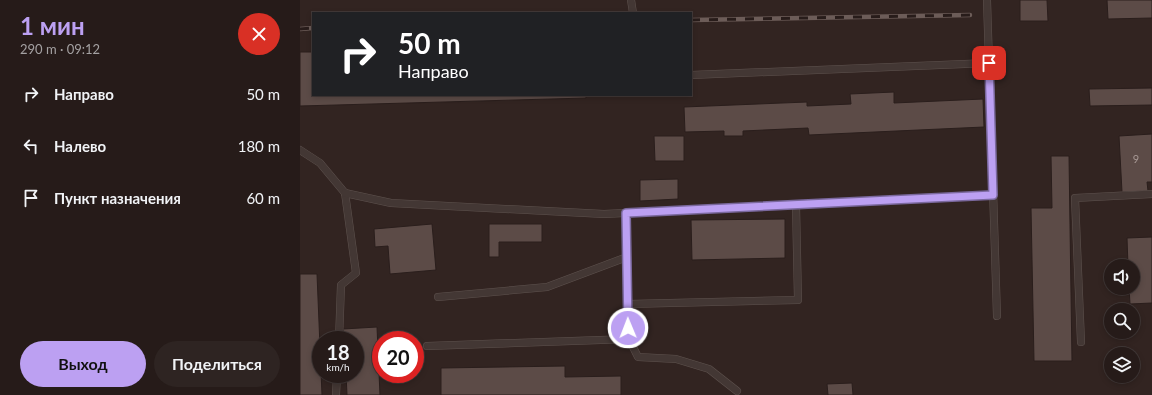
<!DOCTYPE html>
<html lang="ru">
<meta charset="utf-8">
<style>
body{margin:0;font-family:Lato,sans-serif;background:#2e2422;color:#f1f3f6;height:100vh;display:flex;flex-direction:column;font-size:15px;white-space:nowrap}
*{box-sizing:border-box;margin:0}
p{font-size:13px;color:#a4a1a2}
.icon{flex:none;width:22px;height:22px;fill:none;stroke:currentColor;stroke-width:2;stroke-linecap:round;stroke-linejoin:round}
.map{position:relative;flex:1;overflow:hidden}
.details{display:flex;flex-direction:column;background:#261b19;width:300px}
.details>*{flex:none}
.hud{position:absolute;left:12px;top:12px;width:380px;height:84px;border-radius:0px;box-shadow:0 2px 6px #0003,0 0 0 1px #423938;background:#202124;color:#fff;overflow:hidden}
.fabs{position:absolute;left:804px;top:259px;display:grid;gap:8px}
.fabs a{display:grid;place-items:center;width:36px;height:36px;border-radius:50%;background:#261b19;box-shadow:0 2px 6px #0003,0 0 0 1px #423938;font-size:20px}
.speed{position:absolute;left:12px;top:331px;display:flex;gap:8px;font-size:20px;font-weight:700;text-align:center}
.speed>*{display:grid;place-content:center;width:52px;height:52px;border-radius:50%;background:#261b19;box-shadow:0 2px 6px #0003,0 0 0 1px #423938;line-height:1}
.speed small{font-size:10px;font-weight:400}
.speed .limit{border:6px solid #d22;background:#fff;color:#111}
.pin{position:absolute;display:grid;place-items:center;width:34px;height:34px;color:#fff;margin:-17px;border-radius:8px;box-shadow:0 2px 6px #0006}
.me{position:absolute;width:44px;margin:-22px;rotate:359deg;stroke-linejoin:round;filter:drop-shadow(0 0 3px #0008)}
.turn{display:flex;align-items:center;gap:14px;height:84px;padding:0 20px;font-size:18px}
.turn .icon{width:52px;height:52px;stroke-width:2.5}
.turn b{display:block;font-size:28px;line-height:34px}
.round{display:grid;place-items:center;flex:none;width:42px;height:42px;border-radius:21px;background:#2e2422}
.headline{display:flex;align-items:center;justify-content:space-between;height:68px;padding:0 20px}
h1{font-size:24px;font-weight:700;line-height:30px;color:#bca0f2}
.primary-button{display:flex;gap:8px;margin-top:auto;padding:8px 20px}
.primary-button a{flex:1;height:46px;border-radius:24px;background:#bca0f2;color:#111;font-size:16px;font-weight:700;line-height:46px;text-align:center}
.primary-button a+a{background:#2e2422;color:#f1f3f6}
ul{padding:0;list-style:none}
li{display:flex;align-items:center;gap:12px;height:52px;padding:0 20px}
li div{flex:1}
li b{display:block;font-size:15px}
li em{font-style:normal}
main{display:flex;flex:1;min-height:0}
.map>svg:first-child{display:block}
.building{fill:#5c4b47;stroke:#2a1e1c}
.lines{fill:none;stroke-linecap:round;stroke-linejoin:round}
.lane-casing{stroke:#5e524e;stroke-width:8}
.lane{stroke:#433734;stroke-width:7}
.rail-casing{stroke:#6c5c58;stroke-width:4.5}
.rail{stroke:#281c1a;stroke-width:3;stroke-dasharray:9;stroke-linecap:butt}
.route-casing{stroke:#7a689d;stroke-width:10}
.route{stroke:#bca0f2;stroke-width:7}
.labels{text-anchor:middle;stroke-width:3;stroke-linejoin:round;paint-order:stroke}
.number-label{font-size:11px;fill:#a79894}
</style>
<main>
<section class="details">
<div class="headline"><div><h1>1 мин</h1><p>290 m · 09:12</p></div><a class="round" style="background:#d93025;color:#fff"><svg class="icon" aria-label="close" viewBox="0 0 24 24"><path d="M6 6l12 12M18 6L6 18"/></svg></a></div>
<ul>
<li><svg class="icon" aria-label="right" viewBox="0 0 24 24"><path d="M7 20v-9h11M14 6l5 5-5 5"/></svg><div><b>Направо</b></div><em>50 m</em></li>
<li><svg class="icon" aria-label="left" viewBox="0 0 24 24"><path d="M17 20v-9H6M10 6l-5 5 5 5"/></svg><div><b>Налево</b></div><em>180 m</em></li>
<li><svg class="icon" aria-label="arrive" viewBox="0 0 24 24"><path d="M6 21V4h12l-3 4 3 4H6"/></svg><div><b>Пункт назначения</b></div><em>60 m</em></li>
</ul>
<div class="primary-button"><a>Выход</a><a>Поделиться</a></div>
</section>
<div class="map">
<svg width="852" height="395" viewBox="0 0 852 395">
<rect width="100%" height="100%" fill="#322421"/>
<!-- building -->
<g class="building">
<polygon points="720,0 747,0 748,21 720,21"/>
<polygon points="807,0 852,0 852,18 808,19"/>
<polygon points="0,52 13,52 13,95 286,95 286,98 0,106"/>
<polygon points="852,88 852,105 790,106 789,89"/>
<polygon points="594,92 594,103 683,99 684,127 509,135 508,128 443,131 443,136 424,136 424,131 385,132 384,107 507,102 507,106 551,104 550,94"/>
<polygon points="852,134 852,182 847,182 848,191 822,192 819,136"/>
<polygon points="354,136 384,136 384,161 355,161"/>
<polygon points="751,156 769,156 772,361 734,361 731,208 752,208"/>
<polygon points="378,179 378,199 340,201 340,180"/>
<polygon points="485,219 485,258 392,260 391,220"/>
<polygon points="132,224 136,270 90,274 88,246 75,247 74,229"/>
<polygon points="189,224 242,224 242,242 199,242 199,257 189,257"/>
<polygon points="852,237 852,303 830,304 829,288 833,288 833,266 828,266 827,238"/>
<polygon points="0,274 17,274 22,395 0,395"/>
<polygon points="77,327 80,395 47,395 46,374 55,374 55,340 44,340 43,329"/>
<polygon points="265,366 265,377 321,376 321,395 141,395 141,368"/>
<polygon points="552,383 553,395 528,395 527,384"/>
</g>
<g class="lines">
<defs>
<g id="lane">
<polyline points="331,0 333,13"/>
<polyline points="687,0 697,316"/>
<polyline points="391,75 689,63"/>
<polyline points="0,150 20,163 45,193 56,273 41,285 39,340"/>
<polyline points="45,193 91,203 304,214 693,195"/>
<polyline points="326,213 329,339 338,357 376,359 409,369 437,391"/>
<polyline points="138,297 247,287 327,257"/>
<polyline points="328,304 498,300 496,205"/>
<polyline points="781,342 775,198 852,194"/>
<polyline points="127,346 329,339"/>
<polyline points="36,395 37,374"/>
</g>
</defs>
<!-- lane casing -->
<use href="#lane" class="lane-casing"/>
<!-- lane -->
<use href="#lane" class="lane"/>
<defs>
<g id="rail">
<polyline points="391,20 670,15"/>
<polyline points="0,29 13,28"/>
</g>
</defs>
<!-- rail casing -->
<use href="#rail" class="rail-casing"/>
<!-- rail -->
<use href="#rail" class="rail"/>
</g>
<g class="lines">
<defs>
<polyline id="route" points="328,328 326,213 693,195 689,63"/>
</defs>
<!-- route casing -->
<use href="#route" class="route-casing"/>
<!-- route -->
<use href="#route" class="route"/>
</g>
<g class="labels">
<!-- number labels -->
<g class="number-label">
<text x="836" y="163">9</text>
</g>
</g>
</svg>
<div class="fabs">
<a><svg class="icon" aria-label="sound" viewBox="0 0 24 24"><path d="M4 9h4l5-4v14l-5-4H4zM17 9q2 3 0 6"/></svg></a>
<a><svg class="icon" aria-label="search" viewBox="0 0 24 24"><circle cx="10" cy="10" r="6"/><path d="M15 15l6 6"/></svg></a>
<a><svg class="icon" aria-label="layers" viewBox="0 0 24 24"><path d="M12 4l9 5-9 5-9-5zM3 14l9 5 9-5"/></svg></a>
</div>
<div class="speed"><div>18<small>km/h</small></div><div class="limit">20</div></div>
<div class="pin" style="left:689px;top:63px;background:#d93025"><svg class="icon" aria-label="arrive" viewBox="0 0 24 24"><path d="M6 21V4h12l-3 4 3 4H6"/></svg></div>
<svg class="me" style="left:328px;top:328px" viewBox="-20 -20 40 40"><circle r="17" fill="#bca0f2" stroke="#fff" stroke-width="3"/><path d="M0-11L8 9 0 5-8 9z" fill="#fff"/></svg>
<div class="hud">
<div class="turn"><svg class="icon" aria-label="right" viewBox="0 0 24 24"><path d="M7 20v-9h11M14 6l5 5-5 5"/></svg><div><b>50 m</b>Направо</div></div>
</div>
</div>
</main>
